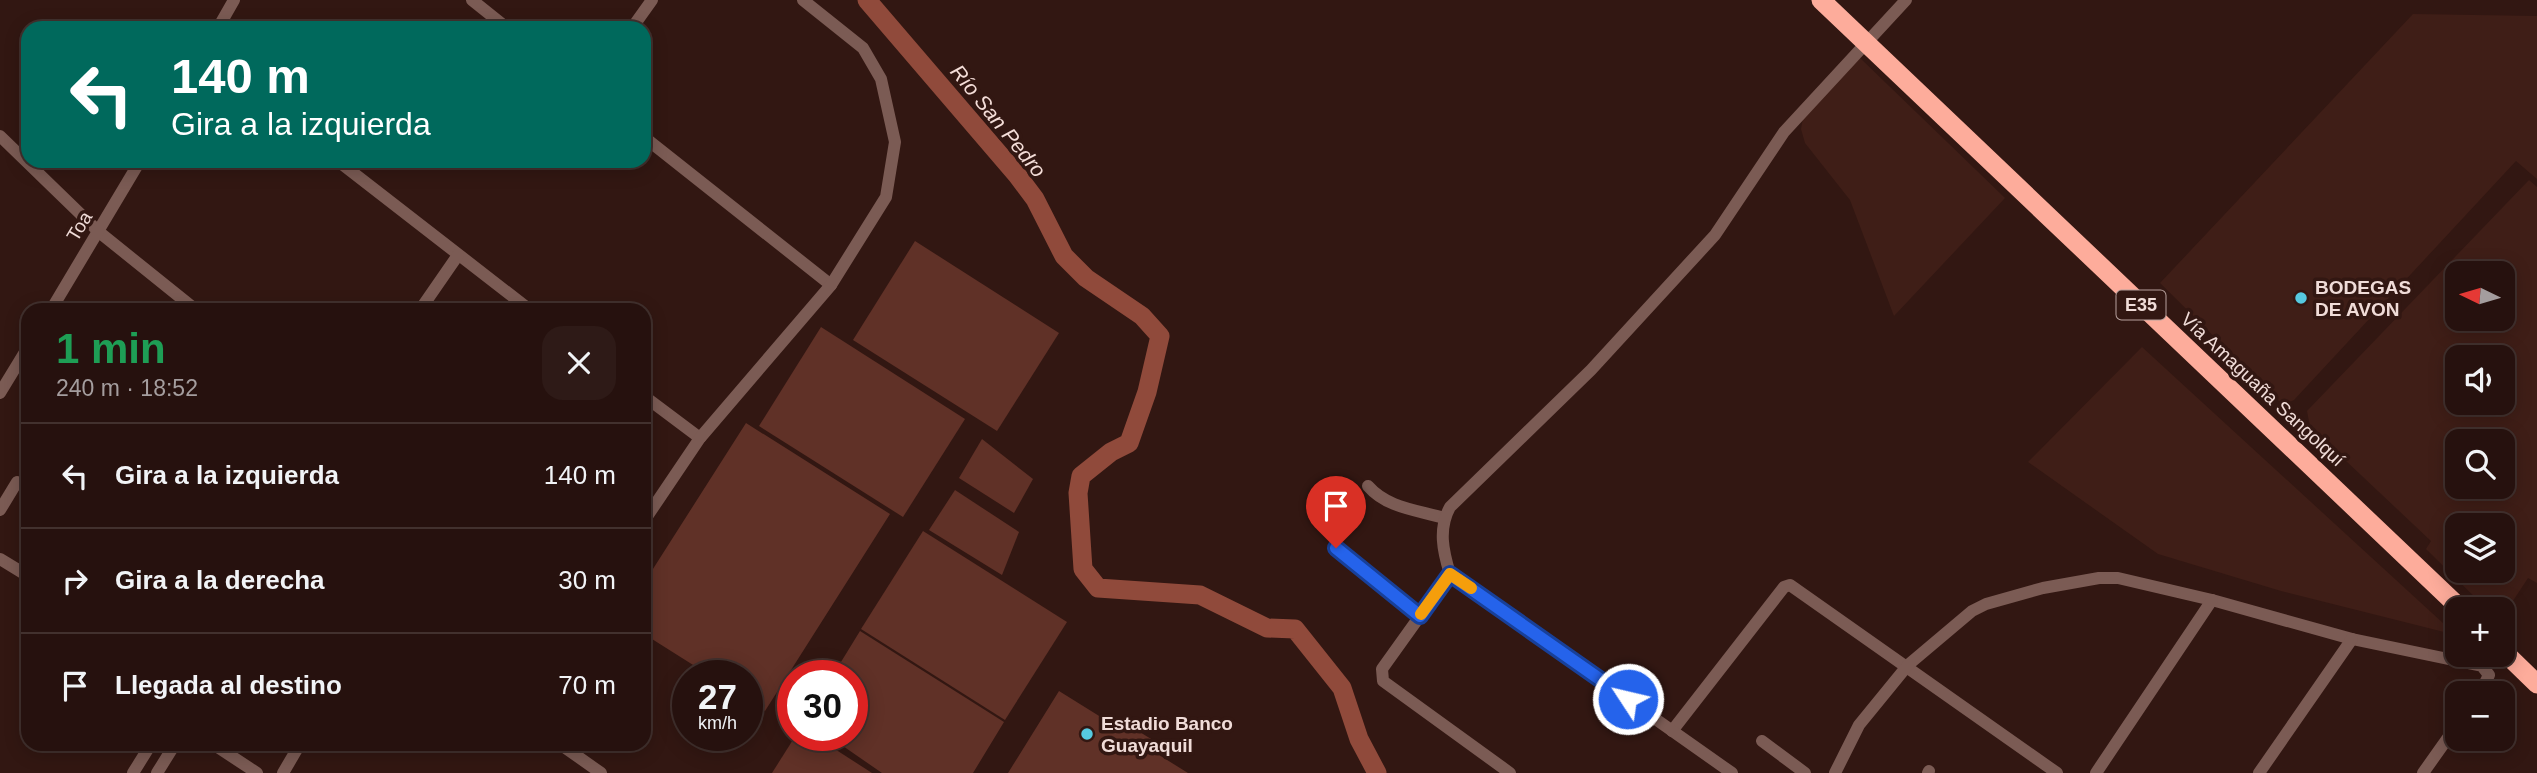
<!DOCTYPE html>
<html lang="es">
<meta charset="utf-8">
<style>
body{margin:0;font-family:Helvetica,sans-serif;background:#2e1a17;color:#f1f3f6;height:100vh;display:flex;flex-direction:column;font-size:26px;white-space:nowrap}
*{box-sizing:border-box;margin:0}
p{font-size:23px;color:#a49d9e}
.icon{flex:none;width:38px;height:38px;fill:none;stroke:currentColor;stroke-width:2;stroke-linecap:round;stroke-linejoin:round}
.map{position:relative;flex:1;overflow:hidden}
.side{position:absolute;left:21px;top:303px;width:630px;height:448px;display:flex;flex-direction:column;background:#26110e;border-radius:21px;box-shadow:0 4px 18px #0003,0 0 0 2px #42312e}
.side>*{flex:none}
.banner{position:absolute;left:21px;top:21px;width:630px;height:147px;border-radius:21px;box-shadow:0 4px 18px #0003,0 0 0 2px #42312e;background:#00695c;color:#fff;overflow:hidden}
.needle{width:46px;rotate:275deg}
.controls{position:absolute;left:2445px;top:261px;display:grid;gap:14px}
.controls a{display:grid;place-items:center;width:70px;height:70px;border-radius:14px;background:#26110e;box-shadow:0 4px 18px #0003,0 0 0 2px #42312e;font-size:35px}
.speed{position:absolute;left:672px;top:660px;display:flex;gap:14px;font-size:35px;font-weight:700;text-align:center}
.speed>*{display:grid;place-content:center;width:91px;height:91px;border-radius:50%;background:#26110e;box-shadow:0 4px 18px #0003,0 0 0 2px #42312e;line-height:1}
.speed small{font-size:18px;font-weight:400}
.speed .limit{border:10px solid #d22;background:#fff;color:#111}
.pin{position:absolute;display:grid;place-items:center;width:60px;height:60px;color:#fff;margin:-72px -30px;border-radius:50% 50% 50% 0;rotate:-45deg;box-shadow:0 0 7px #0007}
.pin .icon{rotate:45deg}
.me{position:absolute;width:77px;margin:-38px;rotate:305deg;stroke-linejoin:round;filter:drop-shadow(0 0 5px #0008)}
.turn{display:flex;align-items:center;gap:24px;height:147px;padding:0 35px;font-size:32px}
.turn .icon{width:91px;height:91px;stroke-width:2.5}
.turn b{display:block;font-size:49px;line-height:60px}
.round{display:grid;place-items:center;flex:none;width:74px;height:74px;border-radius:21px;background:#2e1a17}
.head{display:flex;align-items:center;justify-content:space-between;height:119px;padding:0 35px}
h1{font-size:42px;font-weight:700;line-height:52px;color:#1e9e55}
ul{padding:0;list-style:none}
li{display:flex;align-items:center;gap:21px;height:105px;padding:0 35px;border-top:2px solid #42312e}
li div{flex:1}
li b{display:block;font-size:26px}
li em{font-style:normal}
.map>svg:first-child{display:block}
.built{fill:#3f1e17;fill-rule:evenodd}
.green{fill:#603127}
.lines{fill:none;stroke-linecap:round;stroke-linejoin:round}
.river{stroke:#904a3b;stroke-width:19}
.minor{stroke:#7b5b54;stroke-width:12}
.highway{stroke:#fdac9b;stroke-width:19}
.route-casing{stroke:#184099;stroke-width:18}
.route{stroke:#2563eb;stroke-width:12}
.slow{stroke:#f59e0b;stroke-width:12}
.poi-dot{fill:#56c9e0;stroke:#321712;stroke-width:2.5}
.labels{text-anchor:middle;stroke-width:7;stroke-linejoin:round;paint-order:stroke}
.shield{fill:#321712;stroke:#b7a19d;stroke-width:2}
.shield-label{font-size:18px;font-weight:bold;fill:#f0dcd8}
.street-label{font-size:19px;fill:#f0dcd8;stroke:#321712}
.poi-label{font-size:19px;font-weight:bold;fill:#f0dcd8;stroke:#321712;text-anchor:start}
.water-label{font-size:21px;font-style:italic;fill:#f4ddd8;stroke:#321712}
</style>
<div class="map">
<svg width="2537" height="773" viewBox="0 0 2537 773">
<rect width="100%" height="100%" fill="#321712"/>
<!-- built -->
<g class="built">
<polygon points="2413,14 2537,16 2537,179 2516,161 2294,400 2283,405 2160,283"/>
<polygon points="1859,57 2005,198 1894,316 1850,200 1805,143 1801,129 1803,118"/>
<path d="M2529 180 2537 187V583L2528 578 2503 616 2502 609H2487L2426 549 2431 541 2310 427 2307 411ZM2457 273H2502V318H2457ZM2457 357H2502V402H2457ZM2457 441H2502V486H2457ZM2457 525H2502V570H2457Z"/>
<polygon points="2142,347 2456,635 2281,591 2158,554 2028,462"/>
</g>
<!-- green -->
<g class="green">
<polygon points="915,241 1059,333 997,431 853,340"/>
<polygon points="821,327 965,419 903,517 759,426"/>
<polygon points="746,423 890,514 765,711 747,700 747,676 709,675 644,634 644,583"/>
<polygon points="982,439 1033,479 1014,513 959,478"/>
<polygon points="955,490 1019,532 1002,575 929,530"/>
<polygon points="923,531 1067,622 1005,720 861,629"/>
<polygon points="860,631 1004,722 973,773 882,773 827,735 852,735 852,676 833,675"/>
<polygon points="1059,691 1112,724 1117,718 1156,742 1151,750 1188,773 1008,773"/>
<polygon points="796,735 813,735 872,773 772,773"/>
</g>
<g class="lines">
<!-- river -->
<polyline class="river" points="867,0 1017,175 1035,199 1064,256 1086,278 1142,316 1160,336 1147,392 1129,443 1111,452 1081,476 1078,493 1083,569 1098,588 1200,595 1267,628 1295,629 1342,688 1359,739 1377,773"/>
<!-- minor -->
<g class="minor">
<polyline points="472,0 507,28"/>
<polyline points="218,28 234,0"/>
<polyline points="632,28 652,0"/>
<polyline points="0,136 99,232 196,310"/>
<polyline points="644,137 831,285"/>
<polyline points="338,161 530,310"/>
<polyline points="51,310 140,161"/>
<polyline points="420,310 458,255"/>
<polyline points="0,393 28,347"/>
<polyline points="644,396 700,438"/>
<path d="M1368 486C1387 508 1417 510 1444 518"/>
<polyline points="0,510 17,482 28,489"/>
<polyline points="644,521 700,438 831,285 886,197 895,142 881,79 863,48 803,0"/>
<polyline points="1336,548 1420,616"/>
<polyline points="0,559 28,576"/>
<polyline points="1450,574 1382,669 1383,681 1510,773"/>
<polyline points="1672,731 1784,587 1790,585 2057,773"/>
<polyline points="1762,741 1805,773"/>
<polyline points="213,744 257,773"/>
<polyline points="560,744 601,773"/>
<polyline points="133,773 151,744"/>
<polyline points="157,773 175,744"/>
<polyline points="283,773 300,744"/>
<path d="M1732 773 1450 574C1443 551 1438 529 1450 507L1591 370 1715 235 1784 132 1906 0"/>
<polyline points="1835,773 1859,725 1908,665 1972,611 1986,604 2043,588 2099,578 2118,578 2212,600 2352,639 2482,666 2489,675 2480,693"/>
<polyline points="1928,773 1929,771"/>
<polyline points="2096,773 2212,600"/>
<polyline points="2259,773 2352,639"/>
<polyline points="2423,773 2457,725"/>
</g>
<!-- highway -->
<g class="highway">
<polyline points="1821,0 2461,609"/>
<polyline points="2502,650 2537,684"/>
</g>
</g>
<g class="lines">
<defs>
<polyline id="route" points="1336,548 1420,616 1450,574 1628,699"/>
</defs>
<!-- route casing -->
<use href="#route" class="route-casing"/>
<!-- route -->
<use href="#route" class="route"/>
<!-- slow -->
<polyline class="slow" points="1421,614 1450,574 1471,588"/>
</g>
<!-- markers -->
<g class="poi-dot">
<circle cx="2301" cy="298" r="7"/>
<circle cx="1087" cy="734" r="7"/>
</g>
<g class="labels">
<!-- shield labels -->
<rect class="shield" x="2116.5" y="290.5" width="49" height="29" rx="5"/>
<g class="shield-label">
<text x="2141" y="311">E35</text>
</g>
<!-- street labels -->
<g class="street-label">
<text transform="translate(79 226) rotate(-59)" y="7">Toa</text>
<text transform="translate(2263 389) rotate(43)" y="7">Vía Amaguaña Sangolquí</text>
</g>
<!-- poi labels -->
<g class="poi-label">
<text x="2315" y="294">BODEGAS<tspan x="2315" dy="22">DE AVON</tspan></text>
<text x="1101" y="730">Estadio Banco<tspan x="1101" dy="22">Guayaquil</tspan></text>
</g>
<!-- water labels -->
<g class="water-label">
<text transform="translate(998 121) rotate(51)" y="7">Río San Pedro</text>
</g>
</g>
</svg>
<div class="controls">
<a><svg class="needle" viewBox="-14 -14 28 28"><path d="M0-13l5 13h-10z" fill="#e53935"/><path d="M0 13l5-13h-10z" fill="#a49d9e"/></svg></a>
<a><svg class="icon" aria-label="sound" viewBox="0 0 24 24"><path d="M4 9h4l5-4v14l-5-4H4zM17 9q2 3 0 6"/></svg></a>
<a><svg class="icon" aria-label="search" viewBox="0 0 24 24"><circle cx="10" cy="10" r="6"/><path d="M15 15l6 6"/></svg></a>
<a><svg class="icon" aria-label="layers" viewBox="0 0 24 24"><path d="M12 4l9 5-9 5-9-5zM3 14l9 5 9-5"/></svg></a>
<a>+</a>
<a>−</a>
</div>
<div class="speed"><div>27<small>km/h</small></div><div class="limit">30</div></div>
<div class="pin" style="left:1336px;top:548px;background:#d93025"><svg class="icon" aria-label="arrive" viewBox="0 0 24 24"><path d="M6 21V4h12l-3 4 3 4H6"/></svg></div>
<svg class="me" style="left:1628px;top:699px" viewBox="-20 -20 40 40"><circle r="17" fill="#2563eb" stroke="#fff" stroke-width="3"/><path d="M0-11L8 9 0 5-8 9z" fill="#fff"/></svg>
<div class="banner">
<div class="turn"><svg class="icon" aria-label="left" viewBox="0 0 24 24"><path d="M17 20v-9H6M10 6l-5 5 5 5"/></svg><div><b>140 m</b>Gira a la izquierda</div></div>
</div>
<section class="side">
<div class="head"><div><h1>1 min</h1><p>240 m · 18:52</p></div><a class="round"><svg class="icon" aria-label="close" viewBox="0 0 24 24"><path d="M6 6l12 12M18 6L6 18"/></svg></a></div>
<ul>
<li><svg class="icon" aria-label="left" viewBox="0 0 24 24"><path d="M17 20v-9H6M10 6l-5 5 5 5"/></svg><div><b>Gira a la izquierda</b></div><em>140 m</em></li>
<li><svg class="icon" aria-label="right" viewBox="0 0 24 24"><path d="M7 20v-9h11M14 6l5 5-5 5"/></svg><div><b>Gira a la derecha</b></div><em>30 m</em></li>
<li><svg class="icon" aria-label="arrive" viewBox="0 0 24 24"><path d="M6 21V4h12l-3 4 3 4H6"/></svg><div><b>Llegada al destino</b></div><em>70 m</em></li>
</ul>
</section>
</div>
